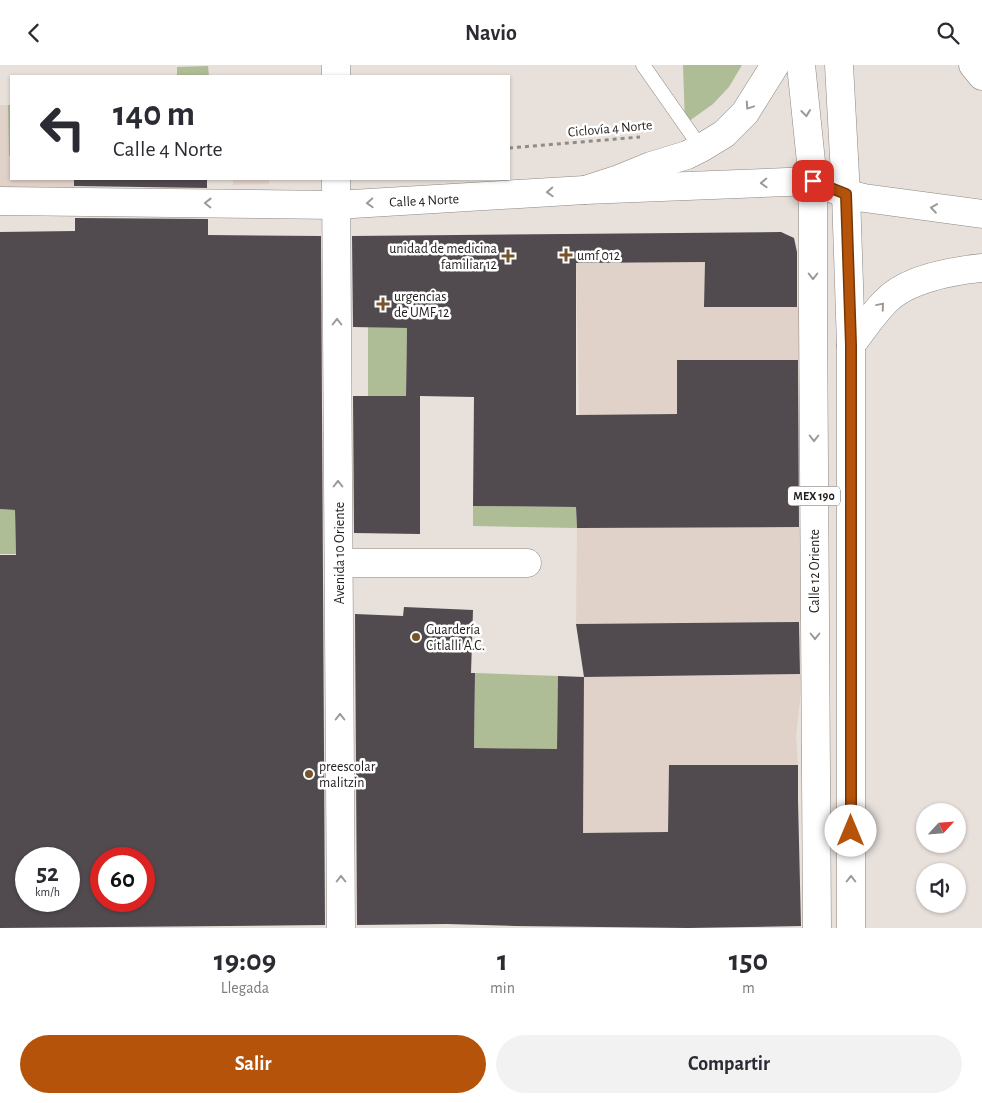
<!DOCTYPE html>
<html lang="es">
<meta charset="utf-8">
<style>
body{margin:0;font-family:"Alegreya Sans",sans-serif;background:#f2f2f3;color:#2b2b33;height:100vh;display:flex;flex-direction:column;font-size:19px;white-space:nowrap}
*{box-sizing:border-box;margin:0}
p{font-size:16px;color:#7c7c81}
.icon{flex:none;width:28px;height:28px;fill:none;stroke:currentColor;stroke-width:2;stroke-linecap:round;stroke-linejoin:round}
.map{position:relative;height:863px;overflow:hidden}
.side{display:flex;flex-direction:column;background:#fff;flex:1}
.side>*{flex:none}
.guide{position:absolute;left:10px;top:10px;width:500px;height:105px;border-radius:0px;box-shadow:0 1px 4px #0004;background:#fff;color:#2b2b33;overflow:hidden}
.needle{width:32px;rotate:64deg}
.fabs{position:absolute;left:916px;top:738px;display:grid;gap:10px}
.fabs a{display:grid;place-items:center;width:50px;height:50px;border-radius:50%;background:#fff;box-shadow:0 1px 4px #0004;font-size:25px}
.speed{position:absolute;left:15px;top:782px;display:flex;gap:10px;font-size:25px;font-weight:700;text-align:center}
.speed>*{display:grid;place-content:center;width:65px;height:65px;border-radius:50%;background:#fff;box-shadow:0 1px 4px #0004;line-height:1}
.speed small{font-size:12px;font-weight:400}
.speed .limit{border:8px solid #d22;background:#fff;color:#111}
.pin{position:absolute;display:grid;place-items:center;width:42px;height:42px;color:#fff;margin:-21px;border-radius:10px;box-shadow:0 2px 8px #0006}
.me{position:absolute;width:55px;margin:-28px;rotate:0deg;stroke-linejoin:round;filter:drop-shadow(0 0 4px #0008)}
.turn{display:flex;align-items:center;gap:18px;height:105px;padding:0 20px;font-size:22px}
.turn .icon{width:65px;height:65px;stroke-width:2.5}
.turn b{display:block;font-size:35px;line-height:42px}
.eta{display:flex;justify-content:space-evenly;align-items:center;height:85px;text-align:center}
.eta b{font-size:30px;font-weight:700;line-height:35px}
.primary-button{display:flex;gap:10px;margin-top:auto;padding:10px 20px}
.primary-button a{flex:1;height:58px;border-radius:30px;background:#b45309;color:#fff;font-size:20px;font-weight:700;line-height:58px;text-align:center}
.primary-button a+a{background:#f2f2f3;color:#2b2b33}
header{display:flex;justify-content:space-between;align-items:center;height:65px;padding:0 20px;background:#fff;font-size:22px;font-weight:700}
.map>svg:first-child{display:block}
.built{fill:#e0d2c8}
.green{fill:#aebd95}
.building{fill:#514b4f;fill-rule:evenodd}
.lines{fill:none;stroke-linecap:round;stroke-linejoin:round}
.service-casing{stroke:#8d8782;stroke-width:15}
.minor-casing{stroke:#8d8782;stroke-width:29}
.secondary-casing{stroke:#8d8782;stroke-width:29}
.primary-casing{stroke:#8d8782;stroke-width:29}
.path{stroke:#918b87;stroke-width:3;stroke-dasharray:4 4;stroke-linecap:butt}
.service{stroke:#fff;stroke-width:14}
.minor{stroke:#fff;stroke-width:28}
.secondary{stroke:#fff;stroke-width:28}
.primary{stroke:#fff;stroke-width:28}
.oneway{stroke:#9b9a99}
.route-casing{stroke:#753606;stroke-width:12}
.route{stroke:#b45309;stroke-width:9}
.poi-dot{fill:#77552c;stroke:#fff;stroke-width:2}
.labels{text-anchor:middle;stroke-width:5;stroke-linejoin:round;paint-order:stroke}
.shield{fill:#fff;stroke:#646260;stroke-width:1}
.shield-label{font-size:12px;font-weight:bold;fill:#211e1c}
.street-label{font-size:14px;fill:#211e1c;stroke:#fff}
.poi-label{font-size:14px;fill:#211e1c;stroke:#fff;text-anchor:start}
</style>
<header><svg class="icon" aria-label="back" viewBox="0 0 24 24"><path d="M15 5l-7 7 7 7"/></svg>Navio<svg class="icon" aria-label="search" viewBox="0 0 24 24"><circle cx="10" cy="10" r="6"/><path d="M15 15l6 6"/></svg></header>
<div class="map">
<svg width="982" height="863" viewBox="0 0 982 863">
<rect width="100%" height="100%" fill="#e8e0db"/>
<!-- built -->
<g class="built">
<polygon points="0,40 8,40 9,91 11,91 11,114 74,114 74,126 0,127"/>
<polygon points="233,114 269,114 269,119 233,120"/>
<polygon points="705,197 705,242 799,242 799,295 677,295 677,349 579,350 576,198"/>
<polygon points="802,462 803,557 576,559 577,463"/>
<polygon points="803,609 796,671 798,700 669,700 668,768 583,768 584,612"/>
</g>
<!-- green -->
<g class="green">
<polygon points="683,0 742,0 729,22 713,39 685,59"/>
<polygon points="208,1 209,11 177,11 177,2"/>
<polygon points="8,40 11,40 11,91 9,91"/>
<polygon points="368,262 407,263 406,331 368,331"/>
<polygon points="473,441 576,442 577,463 473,461"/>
<polygon points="0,444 15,445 16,489 0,489"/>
<polygon points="475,608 558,611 557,763 517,684 474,683"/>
</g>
<!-- building -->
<g class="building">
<polygon points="74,114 207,114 207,123 74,121"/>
<path d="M75 153 208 154V170L321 171 325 860 0 863V490H16L15 445 0 444V167L75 166ZM26 794H69V836H26ZM101 794H144V836H101Z"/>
<polygon points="781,167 794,173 797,187 797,242 704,242 705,197 576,198 576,350 677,349 677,295 798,295 799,462 577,463 576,442 473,441 474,332 420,331 420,469 354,468 353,331 406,331 407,263 353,262 352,171"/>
<polygon points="404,542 473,545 471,608 475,608 474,683 557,684 558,611 584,612 583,768 668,767 669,700 798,700 798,735 801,861 688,863 515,861 447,859 357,860 355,549 403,551"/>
<polygon points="799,557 800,609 584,612 576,559"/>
</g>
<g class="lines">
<defs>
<polyline id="service" points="643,0 701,83"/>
<g id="minor">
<polyline points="336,0 336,11"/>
<polyline points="336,114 341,863"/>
<polyline points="339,498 527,498"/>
</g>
<polyline id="secondary" points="0,136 336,140 585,125 813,116"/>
<g id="primary">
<polyline points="801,0 813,116 813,247 817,863"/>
<polyline points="839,0 846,129 851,280 851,863"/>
<polyline points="973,0 982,11"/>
<polyline points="829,122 846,129 864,133 982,149"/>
<polyline points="585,125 619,114 651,101 687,90 701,83 724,69 745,48 775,0"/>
<path d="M851 280C862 266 872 250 885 237 906 214 952 206 982 203"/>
</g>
</defs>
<!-- service casing -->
<use href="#service" class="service-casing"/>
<!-- minor casing -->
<use href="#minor" class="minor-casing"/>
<!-- secondary casing -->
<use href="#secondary" class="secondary-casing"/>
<!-- primary casing -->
<use href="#primary" class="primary-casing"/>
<!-- path -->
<polyline class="path" points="509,83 640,72"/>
<!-- service -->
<use href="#service" class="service"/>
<!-- minor -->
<use href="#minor" class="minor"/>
<!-- secondary -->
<use href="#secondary" class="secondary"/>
<!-- primary -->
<use href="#primary" class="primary"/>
</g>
<!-- one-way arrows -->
<defs><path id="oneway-chevron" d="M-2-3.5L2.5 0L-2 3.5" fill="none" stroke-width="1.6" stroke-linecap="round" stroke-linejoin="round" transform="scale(1.25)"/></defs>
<g class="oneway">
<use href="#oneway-chevron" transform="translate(749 41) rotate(124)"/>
<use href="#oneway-chevron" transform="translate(806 48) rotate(84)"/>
<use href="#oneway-chevron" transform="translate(764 118) rotate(178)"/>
<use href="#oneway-chevron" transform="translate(550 127) rotate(177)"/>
<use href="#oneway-chevron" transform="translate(208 138) rotate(-179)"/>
<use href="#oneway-chevron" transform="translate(370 138) rotate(177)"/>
<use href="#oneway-chevron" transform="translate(934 143) rotate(-172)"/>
<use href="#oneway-chevron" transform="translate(813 211) rotate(90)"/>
<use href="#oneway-chevron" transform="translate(881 241) rotate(-50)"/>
<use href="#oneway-chevron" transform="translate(337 257) rotate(-90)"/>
<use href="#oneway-chevron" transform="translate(814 373) rotate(90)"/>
<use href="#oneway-chevron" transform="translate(338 419) rotate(-90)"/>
<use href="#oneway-chevron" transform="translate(815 571) rotate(90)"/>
<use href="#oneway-chevron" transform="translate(340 652) rotate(-90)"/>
<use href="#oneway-chevron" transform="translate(341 814) rotate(-90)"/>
<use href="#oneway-chevron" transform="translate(851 814) rotate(-90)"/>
</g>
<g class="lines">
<defs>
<polyline id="route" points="813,116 846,129 851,280 851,766"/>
</defs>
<!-- route casing -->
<use href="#route" class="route-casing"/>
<!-- route -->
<use href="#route" class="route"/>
</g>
<!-- markers -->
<g class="poi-dot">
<path d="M563.5 182.5h5v5h5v5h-5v5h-5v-5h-5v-5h5z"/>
<path d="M505.5 183.5h5v5h5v5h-5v5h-5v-5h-5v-5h5z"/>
<path d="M380.5 231.5h5v5h5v5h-5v5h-5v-5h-5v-5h5z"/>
<circle cx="416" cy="572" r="5"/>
<circle cx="309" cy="709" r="5"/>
</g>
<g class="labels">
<!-- shield labels -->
<rect class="shield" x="788" y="421.5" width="52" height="19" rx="4"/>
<g class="shield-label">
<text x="814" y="435">MEX 190</text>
</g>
<!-- street labels -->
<g class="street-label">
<text transform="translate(610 63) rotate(-5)" y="5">Ciclovía 4 Norte</text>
<text transform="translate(424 135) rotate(-3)" y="5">Calle 4 Norte</text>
<text transform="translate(339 488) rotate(-90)" y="5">Avenida 10 Oriente</text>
<text transform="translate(814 506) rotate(-90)" y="5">Calle 12 Oriente</text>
</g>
<!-- poi labels -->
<g class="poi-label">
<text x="497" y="188" text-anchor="end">unidad de medicina<tspan x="497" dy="16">familiar 12</tspan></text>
<text x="577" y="195">umf 012</text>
<text x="394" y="236">urgencias<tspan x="394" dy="16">de UMF 12</tspan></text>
<text x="426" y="569">Guardería<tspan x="426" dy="16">Citlalli A.C.</tspan></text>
<text x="319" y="706">preescolar<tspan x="319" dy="16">malitzin</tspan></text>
</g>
</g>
</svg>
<div class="fabs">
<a><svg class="needle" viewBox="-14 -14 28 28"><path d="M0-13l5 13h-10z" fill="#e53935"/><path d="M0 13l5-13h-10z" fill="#7c7c81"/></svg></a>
<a><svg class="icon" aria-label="sound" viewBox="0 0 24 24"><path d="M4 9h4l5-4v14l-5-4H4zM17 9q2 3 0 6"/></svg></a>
</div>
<div class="speed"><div>52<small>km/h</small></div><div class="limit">60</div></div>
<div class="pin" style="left:813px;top:116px;background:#d93025"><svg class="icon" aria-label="arrive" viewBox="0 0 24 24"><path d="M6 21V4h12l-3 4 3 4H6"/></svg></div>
<svg class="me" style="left:851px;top:766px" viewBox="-20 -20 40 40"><circle r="19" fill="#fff"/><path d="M0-13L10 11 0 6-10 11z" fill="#b45309"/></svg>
<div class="guide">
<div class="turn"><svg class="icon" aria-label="left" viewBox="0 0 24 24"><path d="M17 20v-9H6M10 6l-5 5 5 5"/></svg><div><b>140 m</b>Calle 4 Norte</div></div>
</div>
</div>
<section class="side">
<div class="eta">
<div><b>19:09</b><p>Llegada</p></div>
<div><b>1</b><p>min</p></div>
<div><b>150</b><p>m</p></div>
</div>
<div class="primary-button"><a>Salir</a><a>Compartir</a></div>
</section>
